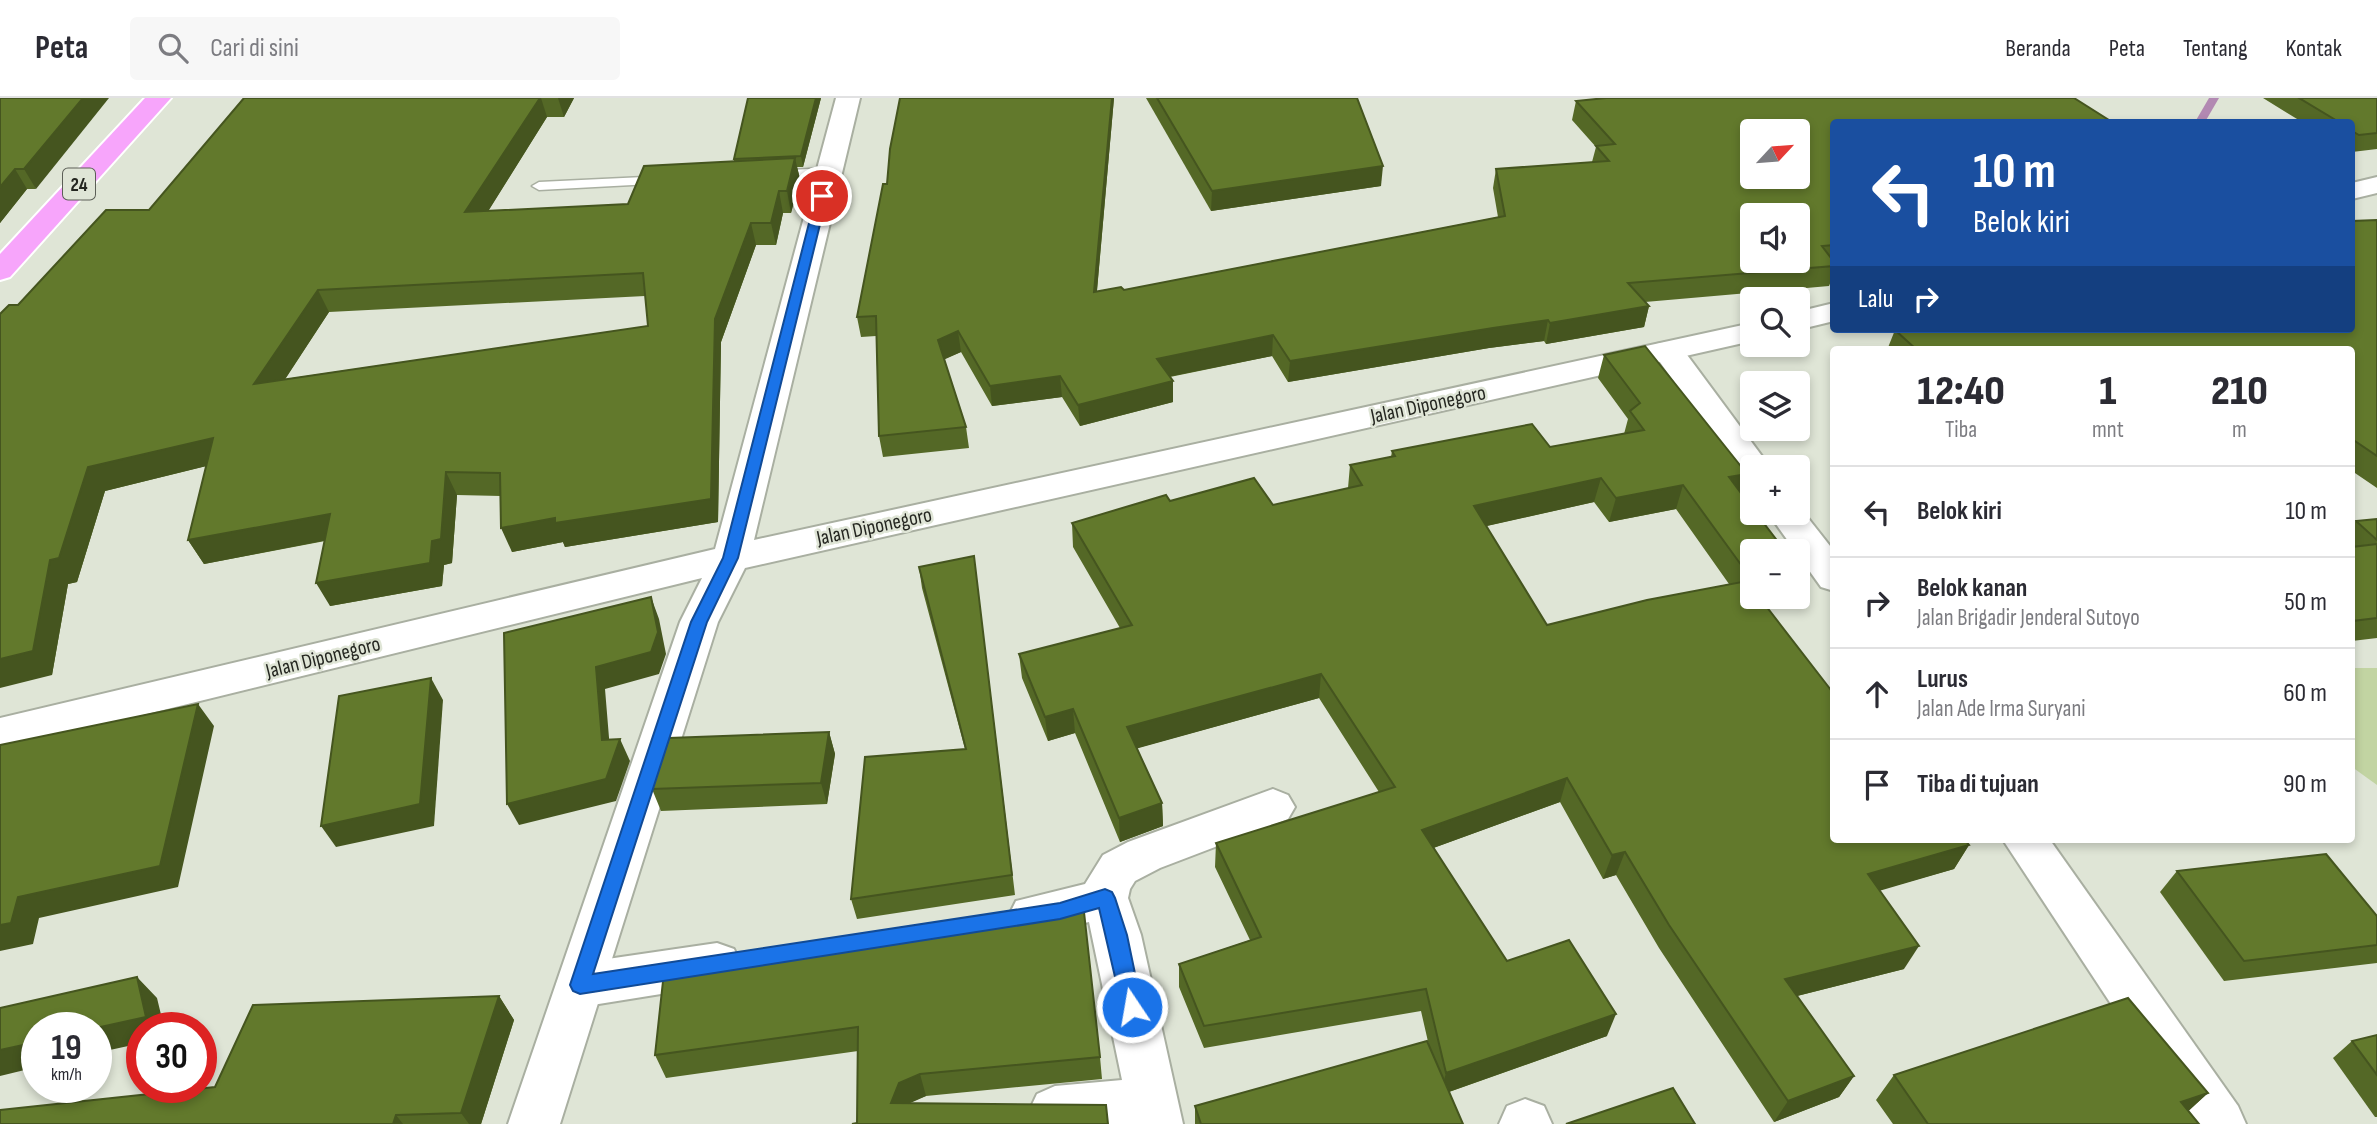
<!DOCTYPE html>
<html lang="id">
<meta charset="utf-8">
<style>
body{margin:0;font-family:"Sofia Sans Condensed",sans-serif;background:#f7f7f7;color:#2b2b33;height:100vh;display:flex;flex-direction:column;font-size:26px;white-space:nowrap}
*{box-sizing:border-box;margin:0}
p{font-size:23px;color:#7c7c81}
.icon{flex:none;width:38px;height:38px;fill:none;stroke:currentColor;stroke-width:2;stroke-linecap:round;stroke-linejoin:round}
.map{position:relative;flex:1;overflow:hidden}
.side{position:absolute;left:1830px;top:248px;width:525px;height:497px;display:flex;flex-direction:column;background:#fff;border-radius:7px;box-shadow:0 4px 10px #0003}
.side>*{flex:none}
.top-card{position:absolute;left:1830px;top:21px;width:525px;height:214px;border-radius:7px;box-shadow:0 4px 10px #0003;background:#1a4fa0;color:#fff;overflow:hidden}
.needle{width:46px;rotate:64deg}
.buttons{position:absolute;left:1740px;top:21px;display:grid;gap:14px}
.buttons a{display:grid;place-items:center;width:70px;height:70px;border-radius:7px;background:#fff;box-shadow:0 4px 10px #0003;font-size:35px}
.speed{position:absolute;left:21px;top:914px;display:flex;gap:14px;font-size:35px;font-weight:700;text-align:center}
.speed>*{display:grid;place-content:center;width:91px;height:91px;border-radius:50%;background:#fff;box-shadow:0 4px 10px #0003;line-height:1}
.speed small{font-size:18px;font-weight:400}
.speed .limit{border:10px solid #d22;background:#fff;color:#111}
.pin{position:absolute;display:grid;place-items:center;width:60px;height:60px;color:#fff;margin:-30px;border:4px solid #fff;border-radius:50%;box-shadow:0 2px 7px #0007}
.me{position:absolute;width:77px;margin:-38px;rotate:348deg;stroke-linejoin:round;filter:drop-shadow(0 0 5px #0008)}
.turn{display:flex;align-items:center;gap:24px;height:147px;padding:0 28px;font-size:32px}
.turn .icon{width:91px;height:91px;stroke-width:2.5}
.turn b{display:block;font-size:49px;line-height:60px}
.then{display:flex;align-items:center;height:66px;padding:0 28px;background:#0003;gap:14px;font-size:26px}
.eta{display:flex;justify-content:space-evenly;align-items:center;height:119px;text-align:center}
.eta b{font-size:42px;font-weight:800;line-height:49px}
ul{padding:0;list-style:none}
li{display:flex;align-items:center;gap:21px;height:91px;padding:0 28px;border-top:2px solid #e1e1e2}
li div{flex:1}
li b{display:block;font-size:26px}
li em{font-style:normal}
header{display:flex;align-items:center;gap:42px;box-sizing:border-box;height:98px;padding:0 35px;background:#fff;border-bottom:2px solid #e1e1e2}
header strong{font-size:33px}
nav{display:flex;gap:38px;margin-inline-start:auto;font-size:24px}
.search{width:490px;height:63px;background:#f7f7f7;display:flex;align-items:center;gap:18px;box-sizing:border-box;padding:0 24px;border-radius:7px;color:#7c7c81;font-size:26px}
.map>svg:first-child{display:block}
.green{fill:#c2d4a2}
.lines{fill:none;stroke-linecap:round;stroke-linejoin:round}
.stream{fill:#b289b2;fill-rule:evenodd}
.lane-casing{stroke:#a9afa1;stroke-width:3}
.street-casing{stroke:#a9afa1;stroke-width:4}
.secondary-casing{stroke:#a9afa1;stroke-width:4}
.highway-casing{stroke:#fff;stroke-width:4}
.lane{fill:#fff;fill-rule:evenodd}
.street{fill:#fff;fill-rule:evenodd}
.secondary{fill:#fff;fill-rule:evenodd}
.highway{fill:#f7a5fb;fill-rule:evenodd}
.wall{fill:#546826;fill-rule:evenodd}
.shaded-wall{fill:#45551f}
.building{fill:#62792c;stroke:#45551f;stroke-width:2;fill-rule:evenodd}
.route{fill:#1a73e8;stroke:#114b97;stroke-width:2}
.labels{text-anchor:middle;stroke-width:5;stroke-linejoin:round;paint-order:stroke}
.shield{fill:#dfe5d6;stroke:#5c5f57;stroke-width:2}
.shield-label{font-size:19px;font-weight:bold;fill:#242620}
.street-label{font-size:21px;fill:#242620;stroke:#dfe5d6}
</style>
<header>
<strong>Peta</strong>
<div class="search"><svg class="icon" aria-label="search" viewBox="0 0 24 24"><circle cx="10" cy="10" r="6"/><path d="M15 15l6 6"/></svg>Cari di sini</div>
<nav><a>Beranda</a><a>Peta</a><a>Tentang</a><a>Kontak</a></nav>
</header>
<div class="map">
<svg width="2377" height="1026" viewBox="0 0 2377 1026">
<rect width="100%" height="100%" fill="#dfe5d6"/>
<!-- green -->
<polygon class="green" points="2352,570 2377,570 2377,687 2352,669"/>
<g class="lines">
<!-- stream -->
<polygon class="stream" points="2209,0 2219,0 2205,24 2195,24"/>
<defs>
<g id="lane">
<polygon points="828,70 835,74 833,77 771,81 764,77 771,73"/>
<polygon points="665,78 672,82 670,85 539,92 532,88 539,84"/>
</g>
<g id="street">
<polygon points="1668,244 1679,246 1770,369 1752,369 1752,380 1741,377 1652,253 1657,246"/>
<polygon points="1797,406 1834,453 1834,493 1821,489 1768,415 1797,415"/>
<polygon points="1273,691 1288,697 1295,709 1288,721 1160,770 1135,783 1130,791 1128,800 1141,837 1183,1026 1035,1026 1029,1013 1037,996 1055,988 1122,982 1089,824 1032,837 1016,831 1009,817 1016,803 1085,786 1103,757 1128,744"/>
<polygon points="2003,742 2050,742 2238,1008 2246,1026 2190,1026"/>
<polygon points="717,845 734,851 741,866 734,881 717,887 580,909 563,902 556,887 563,872 580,865"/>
<polygon points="1525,1001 1544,1008 1552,1026 1499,1026 1507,1008"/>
</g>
<g id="secondary">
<polygon points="836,0 860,0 754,442 1752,225 1752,243 745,470 718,524 560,1026 508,1026 680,524 702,480 0,652 0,620 715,451"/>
<polygon points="2377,79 2377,95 2352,101 2352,85"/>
<polygon points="1834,205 1834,223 1797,232 1797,214"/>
</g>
<polygon id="highway" points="145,0 171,0 10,179 0,182 0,156"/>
</defs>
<!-- lane casing -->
<use href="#lane" class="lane-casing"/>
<!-- street casing -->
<use href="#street" class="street-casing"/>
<!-- secondary casing -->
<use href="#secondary" class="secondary-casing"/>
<!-- highway casing -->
<use href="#highway" class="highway-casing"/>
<!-- lane -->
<use href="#lane" class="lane"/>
<!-- street -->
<use href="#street" class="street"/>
<!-- secondary -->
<use href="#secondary" class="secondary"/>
<!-- highway -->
<use href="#highway" class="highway"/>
</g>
<!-- wall -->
<g class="wall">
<polygon points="0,0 36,91 27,91 0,125"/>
<path d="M244 0H574L564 19H547L488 113 628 106 734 63V61L821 0 803 69H797L800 81 791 115H783L776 147H756L721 244 718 424 565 449 563 444 512 454 501 398 457 397 452 465 444 467 442 488 330 508 325 443 204 466 188 442 206 368 105 393 77 484 68 486 52 577 18 207 149 112ZM645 198 648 228 285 281 329 214Z"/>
<polygon points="1114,0 1097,193 1124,192 1498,119 1493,90 1496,71 1592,64 1596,49 1572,22 1576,3 1834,24 1834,176 1829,188 1645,204 1649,208 1644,229 1546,246 1544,243 1489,250 1288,284 1272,258 1170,279 1173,283 1173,304 1080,328 1062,299 992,308 961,254 944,261 966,329 969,350 883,359 879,338 876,238 861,239 857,219 887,86"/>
<polygon points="1146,0 1357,0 1381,88 1211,113"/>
<polygon points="2263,0 2377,0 2377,51 2352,54 2352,24 2302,24"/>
<polygon points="2377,122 2377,390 2352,373 2352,252 1887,252 1895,232 2352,231"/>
<path d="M1604 257 1741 395 1752 499 1834 742 1969 747 1954 771 1879 792 1904 871 1797 898 1854 978 1839 999 1774 1024 1659 850 1616 777 1603 781 1560 704 1433 750 1507 863 1607 938 1449 994 1463 1026H1195V1008L1429 948 1421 913 1204 950 1179 889V866L1250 842 1215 769 1216 745 1379 694 1319 600 1137 650 1162 705 1163 728 1120 744 1075 635 1048 643 1022 580 1019 556 1120 530 1073 449 1072 425 1170 403 1273 407 1348 390 1350 367 1391 359 1392 353 1550 349 1624 336 1628 321 1598 280ZM1594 404 1609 424 1676 411 1729 486 1547 527 1486 428Z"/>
<polygon points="2377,421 2377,540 2352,543 2352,428 2356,423"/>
<polygon points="974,458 1015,797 857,821 851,801 965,651 922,490 919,469"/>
<polygon points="829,634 835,656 827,706 661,713 652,691"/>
<polygon points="2177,773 2377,818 2377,865 2224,883 2160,794"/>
<polygon points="664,874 1100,959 1102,981 926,998 857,1025 858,953 666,980 655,957"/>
<polygon points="499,898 514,922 481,1026 0,1026 215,989"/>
<polygon points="2377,937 2377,1019 2375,1019 2333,960 2352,943"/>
<polygon points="1894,977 2208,995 2188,1013 2199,1026 1893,1026 1876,1002"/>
</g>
<!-- shaded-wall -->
<g class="shaded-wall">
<polygon points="83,0 109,0 36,91 24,71"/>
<polygon points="540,0 541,0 547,19 474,136 465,114"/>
<polygon points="558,0 574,0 564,19"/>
<polygon points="816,0 821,0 803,69 801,58"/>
<polygon points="1112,0 1114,0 1095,214 1094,194"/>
<polygon points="795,60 800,81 791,115 787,93"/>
<polygon points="1383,68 1381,88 1211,113 1212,93"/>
<polygon points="15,71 27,91 0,125 0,89"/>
<polygon points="779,93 783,115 776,147 771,125"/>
<polygon points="751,125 756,147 721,244 718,424 565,449 563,444 512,454 501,430 555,420 715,221"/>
<polygon points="318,192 329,214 267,309 254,286"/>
<polygon points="1649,208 1644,229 1546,246 1550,225"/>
<polygon points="1548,222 1544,243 1489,250 1288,284 1290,263 1493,230"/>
<polygon points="958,233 961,254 941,263 938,242"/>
<polygon points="1273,237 1272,258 1157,281 1157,261"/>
<polygon points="1060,278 1062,299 992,308 990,288"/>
<polygon points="1173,283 1173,304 1080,328 1078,307"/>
<polygon points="213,340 227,363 105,393 77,484 68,486 52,577 0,590 0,561 50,462 88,369"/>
<polygon points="446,374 457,397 452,465 444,467 442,488 330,508 316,485 432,443"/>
<polygon points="1747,376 1739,401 1729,379"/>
<polygon points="1601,380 1594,404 1469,432 1474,408"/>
<polygon points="1683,387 1676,411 1609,424 1616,400"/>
<polygon points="330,416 343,439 204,466 188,442"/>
<polygon points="1752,474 1752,497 1738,499 1747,475"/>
<polygon points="651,499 659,521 666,556 659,576 605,591 611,664 602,642 596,569"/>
<polygon points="1321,576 1319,600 1128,653 1127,629"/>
<polygon points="431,580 443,602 434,728 336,749 321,728"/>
<polygon points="198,606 214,628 178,789 39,820 33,846 0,853 0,827 18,799"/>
<polygon points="1073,611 1075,635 1048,643 1045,619"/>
<polygon points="829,634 835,656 827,706 821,685"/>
<polygon points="620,641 630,663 616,703 519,727 507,706"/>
<polygon points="1567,680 1560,704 1417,756 1422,732"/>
<polygon points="1162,705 1163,728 1120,744 1119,720"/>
<polygon points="1969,747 1954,771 1855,800 1868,776"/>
<polygon points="1625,754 1616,777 1603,781 1612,757"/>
<polygon points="1919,848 1904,871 1773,904 1785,881"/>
<polygon points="137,879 157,900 164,929 142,929 142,945 96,955 96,930"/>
<polygon points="499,898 514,922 481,1026 469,1026 461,1015"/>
<polygon points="1616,916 1607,938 1440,997 1446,975"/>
<polygon points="37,944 37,969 0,978 0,952"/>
<polygon points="920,976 926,998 906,1007 891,1005 899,985"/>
<polygon points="1854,978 1839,999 1774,1024 1788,1003"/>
<polygon points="2208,995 2182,1019 2181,1004"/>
<polygon points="396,1017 403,1026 393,1026"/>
</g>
<!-- building -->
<g class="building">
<polygon points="0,0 83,0 24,71 15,71 0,89"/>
<path d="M244 0H540L465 114 628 106 644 68 795 60 787 93H779L771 125H751L715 221 711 401 555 425V420L501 430 500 375 446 374 441 441 432 443 430 465 316 485 330 416 188 442 213 340 88 369 59 460 50 462 33 553 0 561V216L9 207H18L106 112H149ZM643 175 648 228 254 286 318 192Z"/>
<polygon points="748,0 816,0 801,58 734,61"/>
<path d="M900 0H1112L1094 194 1121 189 1124 192 1505 118 1496 71 1609 63 1596 48 1615 46 1576 3 1606 0H2074L2112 24H1834V147L1822 148 1834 164V168L1628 185 1649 208 1550 225 1548 222 1493 230 1290 263 1273 237 1157 261 1173 283 1078 307 1060 278 990 288 958 233 938 242 966 329 879 338 876 218 857 219 883 86H887L890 51ZM1752 33H1797V79H1752ZM1752 117H1797V163H1752Z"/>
<polygon points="1157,0 1357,0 1383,68 1212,93"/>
<polygon points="2299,0 2377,0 2377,35 2359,37 2352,33 2352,24 2339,24"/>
<polygon points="2377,122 2377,358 2352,341 2352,252 1917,252 1895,232 1900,231 2352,231 2352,123"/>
<polygon points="1645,248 1747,376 1729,379 1752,410 1752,415 1756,415 1785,453 1752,453 1752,474 1747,475 1683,387 1616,400 1601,380 1474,408 1547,527 1647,502 1747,483 1752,489 1752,499 1759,499 1834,596 1834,742 1965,742 1969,747 1868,776 1919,848 1785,881 1854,978 1788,1003 1669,827 1625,754 1612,757 1567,680 1422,732 1507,863 1569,842 1616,916 1446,975 1426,891 1204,928 1179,866 1261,839 1216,745 1395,689 1321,576 1127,629 1162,705 1119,720 1073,611 1045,619 1019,556 1132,527 1072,425 1166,397 1170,403 1254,380 1273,407 1362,387 1350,367 1395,358 1392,353 1532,326 1550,349 1644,332 1630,313 1640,305 1604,257"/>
<polygon points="2377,421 2377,442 2356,423"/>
<polygon points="2377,446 2377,520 2352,523 2352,449"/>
<polygon points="974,458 1012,777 851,801 865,659 966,651 919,469"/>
<polygon points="651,499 658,534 651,554 596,569 602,642 620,641 606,681 507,706 504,535"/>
<polygon points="431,580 420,706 321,728 339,598"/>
<polygon points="198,606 160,768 18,799 11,825 0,827 0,647"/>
<polygon points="829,634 821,685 652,691 669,640"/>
<polygon points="2326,756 2377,818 2377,847 2244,863 2177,773"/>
<polygon points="1083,805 1100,959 920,976 899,985 891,1005 1106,1007 1108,1026 852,1026 857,1025 858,929 655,957 664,874 1058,812"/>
<polygon points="137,879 146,919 96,930 37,929 37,944 0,952 0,910"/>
<polygon points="499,898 461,1015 396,1017 393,1026 0,1026 0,1012 215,989 253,907"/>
<polygon points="2128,900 2208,995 2181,1004 2199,1026 1928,1026 1894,977"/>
<polygon points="2377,937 2377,977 2352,943"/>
<polygon points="1427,943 1463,1026 1201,1026 1195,1008"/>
<polygon points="1673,990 1695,1026 1566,1026"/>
</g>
<!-- route -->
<polygon class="route" points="822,95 827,98 738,460 707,524 593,876 1060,805 1105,791 1112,794 1115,800 1127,837 1142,909 1139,915 1132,918 1125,915 1122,909 1099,810 1060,821 580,896 573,893 570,887 691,524 723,460 816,98"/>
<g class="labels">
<!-- shield labels -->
<rect class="shield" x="63" y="70.5" width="32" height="31" rx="5"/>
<g class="shield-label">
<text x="79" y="93">24</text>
</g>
<!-- street labels -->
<g class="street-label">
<text transform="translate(1428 306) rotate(-12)" y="7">Jalan Diponegoro</text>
<text transform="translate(874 428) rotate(-12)" y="7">Jalan Diponegoro</text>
<text transform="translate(323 559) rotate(-14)" y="7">Jalan Diponegoro</text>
</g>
</g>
</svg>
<div class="buttons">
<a><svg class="needle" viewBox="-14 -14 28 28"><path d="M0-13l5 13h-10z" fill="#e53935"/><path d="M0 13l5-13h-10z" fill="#7c7c81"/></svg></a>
<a><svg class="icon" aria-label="sound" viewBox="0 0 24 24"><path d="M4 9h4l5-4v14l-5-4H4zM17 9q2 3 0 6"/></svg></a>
<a><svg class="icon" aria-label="search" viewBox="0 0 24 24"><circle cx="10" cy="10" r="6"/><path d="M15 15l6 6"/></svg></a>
<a><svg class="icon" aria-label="layers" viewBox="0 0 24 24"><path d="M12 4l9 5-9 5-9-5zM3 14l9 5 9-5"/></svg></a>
<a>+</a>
<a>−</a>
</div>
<div class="speed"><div>19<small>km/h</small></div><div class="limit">30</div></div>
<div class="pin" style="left:822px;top:98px;background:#d93025"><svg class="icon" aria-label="arrive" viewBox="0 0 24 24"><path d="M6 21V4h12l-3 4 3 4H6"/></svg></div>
<svg class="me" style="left:1132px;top:909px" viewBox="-20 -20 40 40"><circle r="17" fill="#1a73e8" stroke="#fff" stroke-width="3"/><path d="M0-11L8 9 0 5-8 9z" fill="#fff"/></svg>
<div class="top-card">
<div class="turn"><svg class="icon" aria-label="left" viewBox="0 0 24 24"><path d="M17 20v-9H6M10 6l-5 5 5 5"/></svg><div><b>10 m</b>Belok kiri</div></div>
<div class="then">Lalu<svg class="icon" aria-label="right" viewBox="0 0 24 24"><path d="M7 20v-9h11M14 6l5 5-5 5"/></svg></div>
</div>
<section class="side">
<div class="eta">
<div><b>12:40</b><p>Tiba</p></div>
<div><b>1</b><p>mnt</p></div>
<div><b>210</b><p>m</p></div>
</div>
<ul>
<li><svg class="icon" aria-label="left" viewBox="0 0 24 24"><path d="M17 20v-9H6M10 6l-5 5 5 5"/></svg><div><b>Belok kiri</b></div><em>10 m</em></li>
<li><svg class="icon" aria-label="right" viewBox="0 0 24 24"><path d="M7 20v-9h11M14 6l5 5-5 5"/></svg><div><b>Belok kanan</b><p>Jalan Brigadir Jenderal Sutoyo</p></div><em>50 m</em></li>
<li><svg class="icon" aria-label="ahead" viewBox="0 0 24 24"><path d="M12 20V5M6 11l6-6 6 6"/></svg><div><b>Lurus</b><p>Jalan Ade Irma Suryani</p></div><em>60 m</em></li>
<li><svg class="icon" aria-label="arrive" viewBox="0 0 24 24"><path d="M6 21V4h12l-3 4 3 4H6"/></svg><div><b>Tiba di tujuan</b></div><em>90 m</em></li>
</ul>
</section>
</div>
